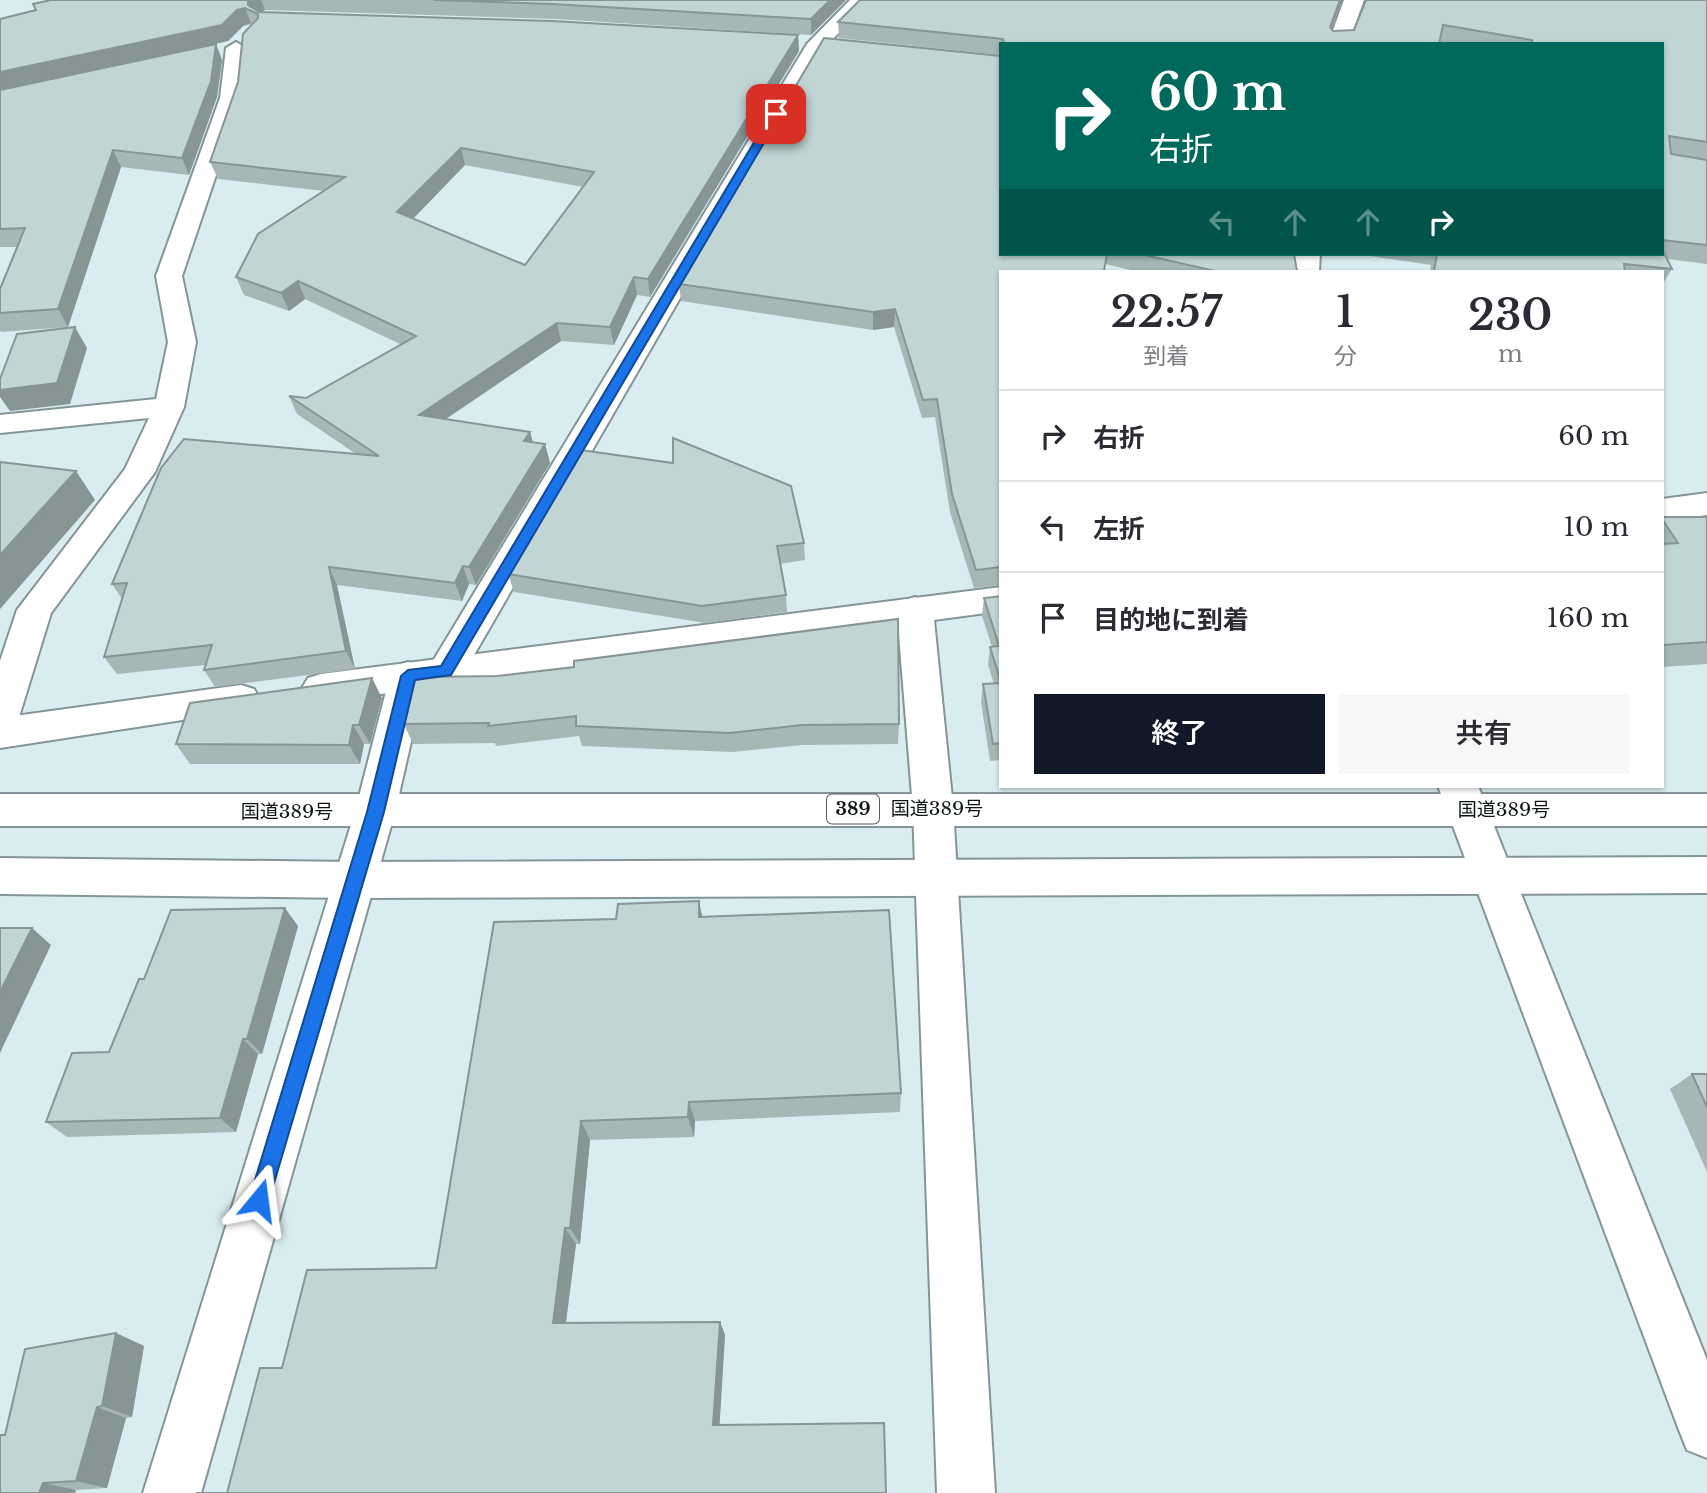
<!DOCTYPE html>
<html lang="ja">
<meta charset="utf-8">
<style>
body{margin:0;font-family:"Libre Baskerville","Noto Sans JP",serif;background:#f7f7f7;color:#2b2b33;height:100vh;display:flex;flex-direction:column;font-size:26px;white-space:nowrap}
*{box-sizing:border-box;margin:0}
p{font-size:23px;color:#7c7c81}
.icon{flex:none;width:38px;height:38px;fill:none;stroke:currentColor;stroke-width:2;stroke-linecap:round;stroke-linejoin:round}
.map{position:relative;flex:1;overflow:hidden}
.panel{position:absolute;left:999px;top:270px;width:665px;height:518px;display:flex;flex-direction:column;background:#fff;border-radius:0px;box-shadow:0 2px 5px #0004}
.panel>*{flex:none}
.guide{position:absolute;left:999px;top:42px;width:665px;height:214px;border-radius:0px;box-shadow:0 2px 5px #0004;background:#00695c;color:#fff;overflow:hidden}
.pin{position:absolute;display:grid;place-items:center;width:60px;height:60px;color:#fff;margin:-30px;border-radius:14px;box-shadow:0 4px 10px #0006}
.me{position:absolute;width:77px;margin:-38px;rotate:16deg;stroke-linejoin:round;filter:drop-shadow(0 0 5px #0008)}
.turn{display:flex;align-items:center;gap:24px;height:147px;padding:0 35px;font-size:32px}
.turn .icon{width:91px;height:91px;stroke-width:2.5}
.turn b{display:block;font-size:49px;line-height:60px}
.lanes{display:flex;align-items:center;height:66px;padding:0 35px;background:#0003;justify-content:center;gap:35px;direction:ltr}
.lanes .off{opacity:.35}
.eta{display:flex;justify-content:space-evenly;align-items:center;height:119px;text-align:center}
.eta b{font-size:42px;font-weight:600;line-height:49px}
.action{display:flex;gap:14px;margin-top:auto;padding:14px 35px}
.action a{flex:1;height:80px;border-radius:0px;background:#111827;color:#fff;font-size:28px;font-weight:600;line-height:80px;text-align:center}
.action a+a{background:#f7f7f7;color:#2b2b33}
ul{padding:0;list-style:none}
li{display:flex;align-items:center;gap:21px;height:91px;padding:0 35px;border-top:2px solid #e1e1e2}
li div{flex:1}
li b{display:block;font-size:26px}
li em{font-style:normal}
.map>svg:first-child{display:block}
.lines{fill:none;stroke-linecap:round;stroke-linejoin:round}
.minor-casing{stroke:#839599;stroke-width:4}
.tertiary-casing{stroke:#839599;stroke-width:4}
.trunk-casing{stroke:#839599;stroke-width:4}
.minor{fill:#fff;fill-rule:evenodd}
.tertiary{fill:#fff;fill-rule:evenodd}
.trunk{fill:#fff;fill-rule:evenodd}
.wall{fill:#a6b7b6;fill-rule:evenodd}
.shaded-wall{fill:#879594}
.building{fill:#c1d5d4;stroke:#879594;stroke-width:2;fill-rule:evenodd}
.route{fill:#1a73e8;stroke:#114b97;stroke-width:2}
.labels{text-anchor:middle;stroke-width:5;stroke-linejoin:round;paint-order:stroke}
.shield{fill:#fff;stroke:#575c5d;stroke-width:2}
.shield-label{font-size:18px;font-weight:bold;fill:#0f1617}
.street-label{font-size:19px;fill:#0f1617;stroke:#fff}
</style>
<div class="map">
<svg width="1707" height="1493" viewBox="0 0 1707 1493">
<rect width="100%" height="100%" fill="#d9edf1"/>
<g class="lines">
<defs>
<g id="minor">
<polygon points="850,0 871,0 825,47 459,681 446,685 433,681 428,671 433,661 807,44"/>
<polygon points="1344,0 1364,0 1348,44 1328,44"/>
<polygon points="236,42 246,48 242,98 182,276 196,342 184,407 155,472 51,613 19,717 13,727 0,732 0,661 17,610 125,469 149,418 0,433 0,415 156,399 168,342 156,276 220,98 226,48"/>
<polygon points="1294,254 1320,254 1319,271 1293,271"/>
<polygon points="915,597 927,601 933,610 953,808 995,1493 937,1493 913,808 897,610 903,601"/>
<polygon points="408,662 421,666 426,676 395,812 201,1493 143,1493 355,812 390,676 395,666"/>
<polygon points="1438,786 1478,786 1707,1360 1707,1458 1687,1450 1679,1430"/>
</g>
<g id="tertiary">
<polygon points="1707,493 1707,515 1662,521 1662,499"/>
<polygon points="1001,587 1001,611 321,702 308,698 302,688 308,678 321,674"/>
<polygon points="241,685 254,689 260,699 254,709 0,748 0,718"/>
</g>
<g id="trunk">
<rect x="0" y="794" width="1707" height="32"/>
<polygon points="1707,857 1707,893 354,898 0,894 0,858 354,862"/>
</g>
</defs>
<!-- minor casing -->
<use href="#minor" class="minor-casing"/>
<!-- tertiary casing -->
<use href="#tertiary" class="tertiary-casing"/>
<!-- trunk casing -->
<use href="#trunk" class="trunk-casing"/>
<!-- minor -->
<use href="#minor" class="minor"/>
<!-- tertiary -->
<use href="#tertiary" class="tertiary"/>
<!-- trunk -->
<use href="#trunk" class="trunk"/>
</g>
<!-- wall -->
<g class="wall">
<path d="M51 0H846L811 35 555 19 265 10 262 12 798 35 799 51 650 297 637 295 614 345 561 341 446 419 530 432 533 443 545 444 550 463 476 585 469 584 462 601 337 585 355 669 215 687 204 670 205 665 117 674 104 657 122 599 112 584 356 454 297 414 289 396 306 398 402 345 305 299 289 311 244 295 236 277 324 191 218 179 210 162 238 82 252 24 243 26 228 41 0 90 36 10ZM465 165 583 187 525 265 413 219Z"/>
<polygon points="860,0 1342,0 1331,28 1333,31 1354,30 1707,0 1707,264 1667,259 1672,269 1662,285 1662,271 1430,271 1431,265 1357,254 1662,254 1662,44 1452,44 1439,42 1439,44 1001,44 1001,55 839,38 838,22"/>
<polygon points="216,44 222,60 217,97 189,175 121,167 68,327 1,332 0,330 0,289 17,247 0,247 0,90"/>
<polygon points="1001,254 1294,254 1297,271 1135,271 1105,264 1001,271 1001,585 974,588 950,512 935,417 922,418 894,327 873,330 681,301 679,284"/>
<polygon points="1662,517 1707,517 1707,664 1662,667"/>
<polygon points="804,543 805,560 780,564 786,595 787,612 705,623 514,592 508,574"/>
<polygon points="1001,596 1001,760 990,761 981,702 983,684 994,684 988,665 990,647 992,647 982,616 984,598"/>
<polygon points="415,677 899,724 898,744 803,745 732,752 582,746 579,736 496,746 495,743 413,744 404,724"/>
<polygon points="382,698 370,744 364,744 360,764 190,764 176,744"/>
<polygon points="703,917 901,1093 900,1112 695,1121 694,1137 590,1140 580,1244 576,1244 566,1323 720,1322 725,1335 719,1425 227,1493 282,1368 436,1268"/>
<polygon points="298,926 262,1054 258,1054 236,1132 67,1137 46,1122 109,1052 144,979"/>
<polygon points="1692,1074 1707,1074 1707,1172 1670,1089"/>
<polygon points="116,1333 144,1346 132,1417 126,1418 107,1488 76,1490 75,1493 0,1493 5,1435"/>
</g>
<!-- shaded-wall -->
<g class="shaded-wall">
<polygon points="250,0 261,0 265,10 258,14 248,5 248,1"/>
<polygon points="830,0 846,0 811,35 811,19"/>
<polygon points="1340,0 1342,0 1326,43 1330,27"/>
<polygon points="245,8 251,23 243,26 228,41 0,90 0,72"/>
<polygon points="798,35 799,51 650,297 648,279"/>
<polygon points="216,44 222,60 217,97 189,175 182,158"/>
<polygon points="461,148 465,165 402,230 397,212"/>
<polygon points="113,150 121,167 68,327 58,309"/>
<polygon points="634,277 637,295 614,345 610,327"/>
<polygon points="298,281 305,299 289,311 281,293"/>
<polygon points="895,309 894,327 873,330 873,312"/>
<polygon points="557,323 561,341 425,433 419,415"/>
<polygon points="75,327 87,348 70,404 10,411 0,397 0,390"/>
<polygon points="530,432 535,450 524,441"/>
<polygon points="545,444 550,463 476,585 469,567"/>
<polygon points="76,471 95,500 0,609 0,555"/>
<polygon points="463,566 469,584 462,601 455,583"/>
<polygon points="329,567 337,585 355,669 346,651"/>
<polygon points="372,678 382,698 370,744 359,725"/>
<polygon points="353,725 364,744 360,764 349,745"/>
<polygon points="699,901 704,925 699,917"/>
<polygon points="285,908 298,926 262,1054 247,1039"/>
<polygon points="32,928 51,945 0,1053 0,992"/>
<polygon points="243,1039 258,1054 236,1132 220,1118"/>
<polygon points="689,1102 695,1121 694,1137 688,1117"/>
<polygon points="581,1121 590,1140 580,1244 570,1228"/>
<polygon points="565,1228 576,1244 564,1336 553,1323"/>
<polygon points="720,1322 725,1335 719,1435 713,1425"/>
<polygon points="116,1333 144,1346 132,1417 102,1406"/>
<polygon points="97,1407 126,1418 107,1488 76,1481"/>
<polygon points="43,1483 76,1490 75,1493 39,1493"/>
</g>
<!-- building -->
<g class="building">
<path d="M51 0H250L248 1V5L259 12 552 21 798 35 648 279 634 277 610 327 557 323 419 415 530 432 524 441 545 444 469 567 463 566 455 583 329 567 346 651 204 670 212 645 104 657 127 583 112 584 161 468 184 439 379 456 289 396 306 398 416 336 298 281 281 293 236 277 258 234 345 177 210 162 238 82 243 34 258 18V14L245 8 237 10 222 25 0 72V19L36 10 33 4ZM461 148 594 172 525 265 397 212Z"/>
<polygon points="434,0 830,0 811,19 552,4"/>
<polygon points="860,0 1340,0 1330,27 1333,31 1354,30 1366,0 1707,0 1707,142 1669,136 1671,154 1707,160 1707,245 1662,240 1662,44 1532,44 1532,40 1443,25 1439,44 1004,44 1003,39 838,22"/>
<polygon points="824,38 1001,56 1001,254 1107,254 1104,271 1001,271 1001,567 976,570 952,494 937,399 923,400 895,309 873,312 679,284"/>
<polygon points="216,44 211,81 182,158 113,150 58,309 0,313 0,289 25,228 0,229 0,90"/>
<polygon points="1662,249 1672,269 1624,264 1625,271 1434,271 1437,254 1662,254"/>
<polygon points="1140,254 1294,254 1297,271 1215,271"/>
<polygon points="75,327 57,383 0,390 0,379 17,334"/>
<polygon points="673,438 791,486 804,543 777,546 786,595 702,606 508,574 581,450 673,463"/>
<polygon points="0,462 76,471 0,555"/>
<polygon points="1662,517 1707,517 1707,642 1662,645 1662,544 1678,543 1662,519"/>
<polygon points="1001,596 1001,682 990,647 999,646 984,598"/>
<polygon points="898,619 899,724 802,725 729,733 576,726 576,716 488,726 489,723 404,724 415,677 497,676 574,667 574,661"/>
<polygon points="372,678 359,725 353,725 349,745 176,744 190,703"/>
<polygon points="1001,683 1001,743 993,744 983,684"/>
<polygon points="699,901 699,917 889,910 901,1093 689,1102 688,1117 581,1121 570,1228 565,1228 553,1323 720,1322 713,1425 884,1423 886,1493 196,1493 227,1493 260,1368 282,1368 307,1270 436,1268 494,922 616,919 618,904"/>
<polygon points="285,908 247,1039 243,1039 220,1118 46,1122 72,1053 109,1052 139,979 144,979 171,910"/>
<polygon points="0,928 32,928 0,992"/>
<polygon points="1692,1074 1707,1074 1707,1107"/>
<polygon points="116,1333 102,1406 97,1407 76,1481 43,1483 39,1493 0,1493 0,1435 5,1435 25,1349"/>
</g>
<!-- route -->
<polygon class="route" points="776,111 781,114 451,675 415,680 384,812 269,1200 266,1207 259,1210 252,1207 249,1200 367,812 401,676 408,670 441,666 771,114"/>
<g class="labels">
<!-- shield labels -->
<rect class="shield" x="827" y="794.5" width="52" height="29" rx="5"/>
<g class="shield-label">
<text x="853" y="815">389</text>
</g>
<!-- street labels -->
<g class="street-label">
<text x="937" y="815">国道389号</text>
<text x="1504" y="816">国道389号</text>
<text x="287" y="818">国道389号</text>
</g>
</g>
</svg>
<div class="pin" style="left:776px;top:114px;background:#d93025"><svg class="icon" aria-label="arrive" viewBox="0 0 24 24"><path d="M6 21V4h12l-3 4 3 4H6"/></svg></div>
<svg class="me" style="left:259px;top:1200px" viewBox="-20 -20 40 40"><path d="M0-17L14 15 0 8-14 15z" fill="#1a73e8" stroke="#fff" stroke-width="4"/></svg>
<div class="guide">
<div class="turn"><svg class="icon" aria-label="right" viewBox="0 0 24 24"><path d="M7 20v-9h11M14 6l5 5-5 5"/></svg><div><b>60 m</b>右折</div></div>
<div class="lanes"><svg class="icon off" aria-label="left" viewBox="0 0 24 24"><path d="M17 20v-9H6M10 6l-5 5 5 5"/></svg><svg class="icon off" aria-label="ahead" viewBox="0 0 24 24"><path d="M12 20V5M6 11l6-6 6 6"/></svg><svg class="icon off" aria-label="ahead" viewBox="0 0 24 24"><path d="M12 20V5M6 11l6-6 6 6"/></svg><svg class="icon" aria-label="right" viewBox="0 0 24 24"><path d="M7 20v-9h11M14 6l5 5-5 5"/></svg></div>
</div>
<section class="panel">
<div class="eta">
<div><b>22:57</b><p>到着</p></div>
<div><b>1</b><p>分</p></div>
<div><b>230</b><p>m</p></div>
</div>
<ul>
<li><svg class="icon" aria-label="right" viewBox="0 0 24 24"><path d="M7 20v-9h11M14 6l5 5-5 5"/></svg><div><b>右折</b></div><em>60 m</em></li>
<li><svg class="icon" aria-label="left" viewBox="0 0 24 24"><path d="M17 20v-9H6M10 6l-5 5 5 5"/></svg><div><b>左折</b></div><em>10 m</em></li>
<li><svg class="icon" aria-label="arrive" viewBox="0 0 24 24"><path d="M6 21V4h12l-3 4 3 4H6"/></svg><div><b>目的地に到着</b></div><em>160 m</em></li>
</ul>
<div class="action"><a>終了</a><a>共有</a></div>
</section>
</div>
